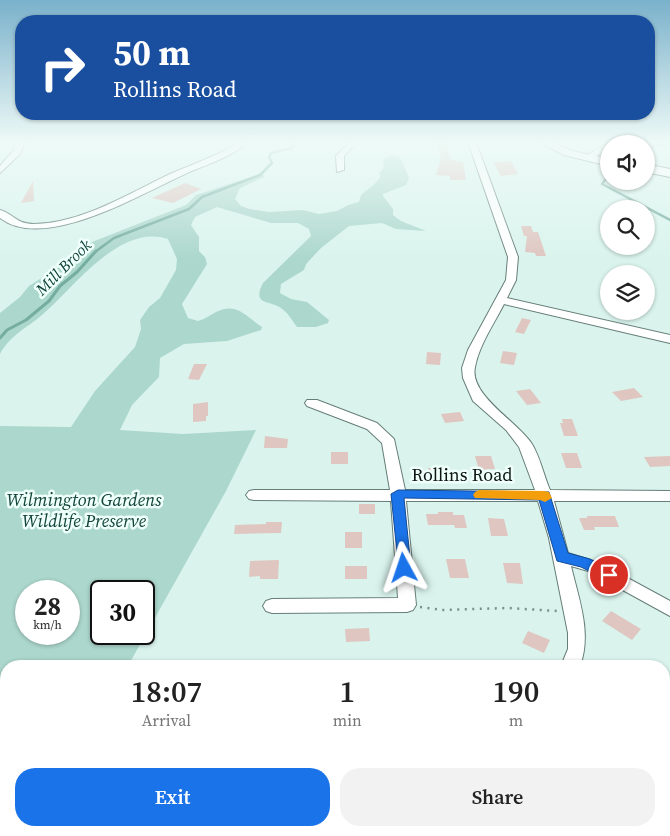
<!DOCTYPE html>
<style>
body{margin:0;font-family:"Source Serif 4",serif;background:#f2f2f2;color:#222;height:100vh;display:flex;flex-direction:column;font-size:19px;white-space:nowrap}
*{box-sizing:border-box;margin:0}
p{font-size:16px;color:#767676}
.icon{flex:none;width:28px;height:28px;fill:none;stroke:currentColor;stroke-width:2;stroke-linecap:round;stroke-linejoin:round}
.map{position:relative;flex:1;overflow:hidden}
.side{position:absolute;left:0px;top:660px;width:670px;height:176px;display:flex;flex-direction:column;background:#fff;border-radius:20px 20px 0 0;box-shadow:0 1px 4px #0004}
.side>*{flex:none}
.guide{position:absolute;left:15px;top:15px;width:640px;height:105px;border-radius:20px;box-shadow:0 1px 4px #0004;background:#1a4fa0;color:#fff;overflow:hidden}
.buttons{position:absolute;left:600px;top:135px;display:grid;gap:10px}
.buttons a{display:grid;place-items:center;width:55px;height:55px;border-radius:50%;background:#fff;box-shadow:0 1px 4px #0004;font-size:25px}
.speed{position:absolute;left:15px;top:580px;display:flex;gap:10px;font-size:25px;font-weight:700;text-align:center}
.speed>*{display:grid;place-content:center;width:65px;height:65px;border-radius:50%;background:#fff;box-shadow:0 1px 4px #0004;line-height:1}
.speed small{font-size:12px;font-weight:400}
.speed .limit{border:2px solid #111;border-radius:8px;background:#fff;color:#111}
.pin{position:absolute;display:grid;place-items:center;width:42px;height:42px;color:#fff;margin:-21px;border:2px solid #fff;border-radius:50%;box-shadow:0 1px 5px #0007}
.me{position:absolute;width:55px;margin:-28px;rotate:355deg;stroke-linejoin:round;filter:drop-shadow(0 0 4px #0008)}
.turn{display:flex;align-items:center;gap:18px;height:105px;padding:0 15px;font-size:22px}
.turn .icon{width:65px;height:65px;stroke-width:2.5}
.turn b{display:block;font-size:35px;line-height:42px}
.eta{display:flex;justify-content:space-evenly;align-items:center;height:85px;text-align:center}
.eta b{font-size:30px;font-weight:600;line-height:35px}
.action{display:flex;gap:10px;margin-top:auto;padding:10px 15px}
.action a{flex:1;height:58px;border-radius:20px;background:#1a73e8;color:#fff;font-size:20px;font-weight:600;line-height:58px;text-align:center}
.action a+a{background:#f2f2f2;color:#222}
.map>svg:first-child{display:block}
.green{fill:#acd7cc;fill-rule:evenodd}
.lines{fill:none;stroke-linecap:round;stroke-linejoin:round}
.stream-far1{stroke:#75ada0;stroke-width:2.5}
.stream{stroke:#75ada0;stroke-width:3}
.building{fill:#dfc6c1}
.street-tunnel{stroke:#bbd3cc;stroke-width:20;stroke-dasharray:20 10;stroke-linecap:butt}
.street-casing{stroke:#667e78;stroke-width:2}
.secondary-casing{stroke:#667e78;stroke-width:2}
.path{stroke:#7c8e89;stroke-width:2.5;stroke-dasharray:2 5.5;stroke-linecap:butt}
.street{fill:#fff;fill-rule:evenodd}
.secondary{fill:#fff;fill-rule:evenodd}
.route{fill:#1a73e8;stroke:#114b97}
.slow{fill:#f59e0b}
.labels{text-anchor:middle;stroke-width:5;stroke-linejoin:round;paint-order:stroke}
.far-water-label{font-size:16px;font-style:italic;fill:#0d4037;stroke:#effffa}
.street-label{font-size:18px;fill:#0c1513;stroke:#effffa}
.park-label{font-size:18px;font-style:italic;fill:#13453b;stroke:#effffa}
</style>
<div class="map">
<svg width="670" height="836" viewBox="0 0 670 836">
<rect width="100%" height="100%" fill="#daf4ed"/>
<!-- green -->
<path class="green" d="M391 155 400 157 409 178 406 185 383 194V196L393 209V215L401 221 426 231 396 229 382 223 349 226 321 248 306 264 304 270 281 284 280 293 291 299 307 302 329 320 328 323 316 327H297C292 320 288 313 281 308 271 300 251 306 263 283L311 236 309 229 298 223H271L217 207 195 217 191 225 199 237V251L205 257 207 264 182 304 188 318 198 321C205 319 210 315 216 312 237 302 245 316 262 327L261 330 227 341 184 344 160 358 159 377 132 405 120 430 183 434 256 430 226 491 128 666H6V830H38L36 836H0V426L71 427 95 391 135 347 141 329 140 320 149 307 160 298 176 270 177 259 168 239C119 223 74 288 42 315 27 328 10 335 0 354V313L20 297 29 286 59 267 60 261 78 254 92 242 186 205 196 195 263 173 264 177 240 188 235 199 241 206 250 209 269 212 303 210 319 214 337 211 348 205 359 202 361 195C369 188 376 184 381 176L379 174 384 167 383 160ZM26 591H69V634H26ZM101 591H144V634H101Z"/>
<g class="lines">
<!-- stream-far1 -->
<g class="stream-far1">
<polyline points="646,147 670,143"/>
<polyline points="609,155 609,159"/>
<polyline points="609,175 602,184 670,220"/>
<polyline points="95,252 114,238 189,209 202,197 260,175 272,163 269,157 271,153 291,148 297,142"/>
</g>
<!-- stream -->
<polyline class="stream" points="0,338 7,330 26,320 49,301 60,286 77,272 96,251"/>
</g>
<!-- building -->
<g class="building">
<polygon points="436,142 446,142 450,159 463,163 466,180 450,180 450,176 436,175 441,158"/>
<polygon points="511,161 518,174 501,176 493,162"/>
<polygon points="33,181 34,201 21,203"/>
<polygon points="185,183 201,189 173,203 152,198"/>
<polygon points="521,226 531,226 533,232 538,232 546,256 536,256 535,253 525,252 527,236 524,236"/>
<polygon points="522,318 531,320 524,334 515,332"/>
<polygon points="503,351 517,353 514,365 500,363"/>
<polygon points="427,352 441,353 440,365 426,364"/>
<polygon points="194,364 207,364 199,380 188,379"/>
<polygon points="634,388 643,397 621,401 612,392"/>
<polygon points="530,389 541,403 527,405 516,391"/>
<polygon points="208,402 208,416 206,416 206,421 193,422 193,404"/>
<polygon points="460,412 464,421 445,423 441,414"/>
<polygon points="562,419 572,419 578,436 564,436 560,423 563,423"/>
<polygon points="265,436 288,439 287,448 264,448"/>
<rect x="331" y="452" width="17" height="12"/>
<polygon points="561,453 577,453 582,468 566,468"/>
<polygon points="475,456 491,456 495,469 479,470"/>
<polygon points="670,456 670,466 650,467 644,457"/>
<polygon points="428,468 447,468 448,478 429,478"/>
<rect x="359" y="504" width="16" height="10"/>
<polygon points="438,512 453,512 453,515 464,515 467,528 455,528 454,525 428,525 426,514 438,514"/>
<polygon points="587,516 615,516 619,527 594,527 595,530 584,530 579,518 587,518"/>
<polygon points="488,518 504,519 508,536 491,536"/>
<polygon points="266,522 282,522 281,533 234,534 235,525 266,524"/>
<rect x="345" y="532" width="17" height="16"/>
<polygon points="446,559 465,559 469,578 450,578"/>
<polygon points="279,560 278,579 260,579 260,576 249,577 250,561"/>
<polygon points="503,563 520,563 523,584 507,583"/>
<rect x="345" y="566" width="22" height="13"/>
<polygon points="611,611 641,629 632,640 602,621"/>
<polygon points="369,628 370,641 346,642 345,629"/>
<polygon points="528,631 550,640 544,653 522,643"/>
</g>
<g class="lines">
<!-- street-tunnel -->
<polyline class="street-tunnel" points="586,830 588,836"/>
<defs>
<g id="street">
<polygon points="17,142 25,142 20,154 0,173 0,166 13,151"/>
<path d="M239 142H248C231 158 204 165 183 175 139 195 44 252 0 218V210C14 214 16 224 34 224 82 223 128 194 170 174 193 164 217 156 239 142Z"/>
<polygon points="349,142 357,142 344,156 344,170 337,172 336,156"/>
<path d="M468 142H476L518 257 516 280 507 298 670 335V343L504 304C494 324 479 345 475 367 469 395 517 421 532 444 540 457 544 476 550 490L670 491V501H554L568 553 600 563 670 601V616L588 571 571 566C579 600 592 633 580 666H561L568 649V633L549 538 538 501H406L416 605 413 610 407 612 272 613 266 611 263 606 266 601 272 599 398 598 391 501 254 500 249 499 246 495 249 491 254 490H390L382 443 367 429 307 406 305 403 307 400H317L377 423 394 439 405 490H535L519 447 506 430 473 401 463 378 462 368 468 350 506 280 508 257Z"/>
<polygon points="606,143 612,144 609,144 609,148 590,160 583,158"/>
<polygon points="410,830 436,830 434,836 407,836"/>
</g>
<g id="secondary">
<polygon points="539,142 553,142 572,151 609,159 609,166 564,155"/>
<polygon points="646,164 670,169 670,177 646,172"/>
</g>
</defs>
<!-- street casing -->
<use href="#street" class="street-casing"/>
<!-- secondary casing -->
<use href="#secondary" class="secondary-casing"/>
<!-- path -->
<polyline class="path" points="420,607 442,610 508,608 557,611"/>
<!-- street -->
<use href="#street" class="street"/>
<!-- secondary -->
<use href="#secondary" class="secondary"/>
</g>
<!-- sky -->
<linearGradient id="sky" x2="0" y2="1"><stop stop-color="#7ab1cb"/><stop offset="0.55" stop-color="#eefaf7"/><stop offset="1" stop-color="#eefaf7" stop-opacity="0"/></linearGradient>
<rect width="670" height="259" fill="url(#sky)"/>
<!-- route -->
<polygon class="route" points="398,490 549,492 568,553 590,559 614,572 617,575 614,579 609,581 581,567 557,561 539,500 404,498 411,568 409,572 399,572 391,494"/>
<!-- slow -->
<polygon class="slow" points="479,490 544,491 549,492 552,498 545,502 540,500 475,498 473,495 475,492"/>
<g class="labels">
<!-- far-water labels -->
<g class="far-water-label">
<text transform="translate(63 267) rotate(-45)" y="6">Mill Brook</text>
</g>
<!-- street labels -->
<g class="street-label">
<text x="462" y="481">Rollins Road</text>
</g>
<!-- park labels -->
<g class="park-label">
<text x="84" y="506">Wilmington Gardens<tspan x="84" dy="21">Wildlife Preserve</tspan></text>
</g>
</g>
</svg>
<div class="buttons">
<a><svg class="icon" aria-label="sound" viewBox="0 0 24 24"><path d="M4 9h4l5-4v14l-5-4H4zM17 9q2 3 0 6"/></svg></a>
<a><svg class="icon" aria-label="search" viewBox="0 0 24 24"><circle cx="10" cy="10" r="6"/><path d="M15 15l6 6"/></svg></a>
<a><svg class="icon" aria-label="layers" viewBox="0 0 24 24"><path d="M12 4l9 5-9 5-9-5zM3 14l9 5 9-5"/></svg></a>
</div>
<div class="speed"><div>28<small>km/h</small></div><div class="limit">30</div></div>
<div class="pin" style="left:609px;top:575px;background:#d93025"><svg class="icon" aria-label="arrive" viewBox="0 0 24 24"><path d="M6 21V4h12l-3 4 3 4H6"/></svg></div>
<svg class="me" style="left:404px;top:568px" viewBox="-20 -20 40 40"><path d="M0-17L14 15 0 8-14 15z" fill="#1a73e8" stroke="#fff" stroke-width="4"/></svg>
<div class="guide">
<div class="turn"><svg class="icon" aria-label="right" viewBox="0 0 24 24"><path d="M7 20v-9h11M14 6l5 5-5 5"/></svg><div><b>50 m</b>Rollins Road</div></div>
</div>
<section class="side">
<div class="eta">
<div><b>18:07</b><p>Arrival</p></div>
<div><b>1</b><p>min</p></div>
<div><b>190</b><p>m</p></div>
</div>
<div class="action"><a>Exit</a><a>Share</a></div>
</section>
</div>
